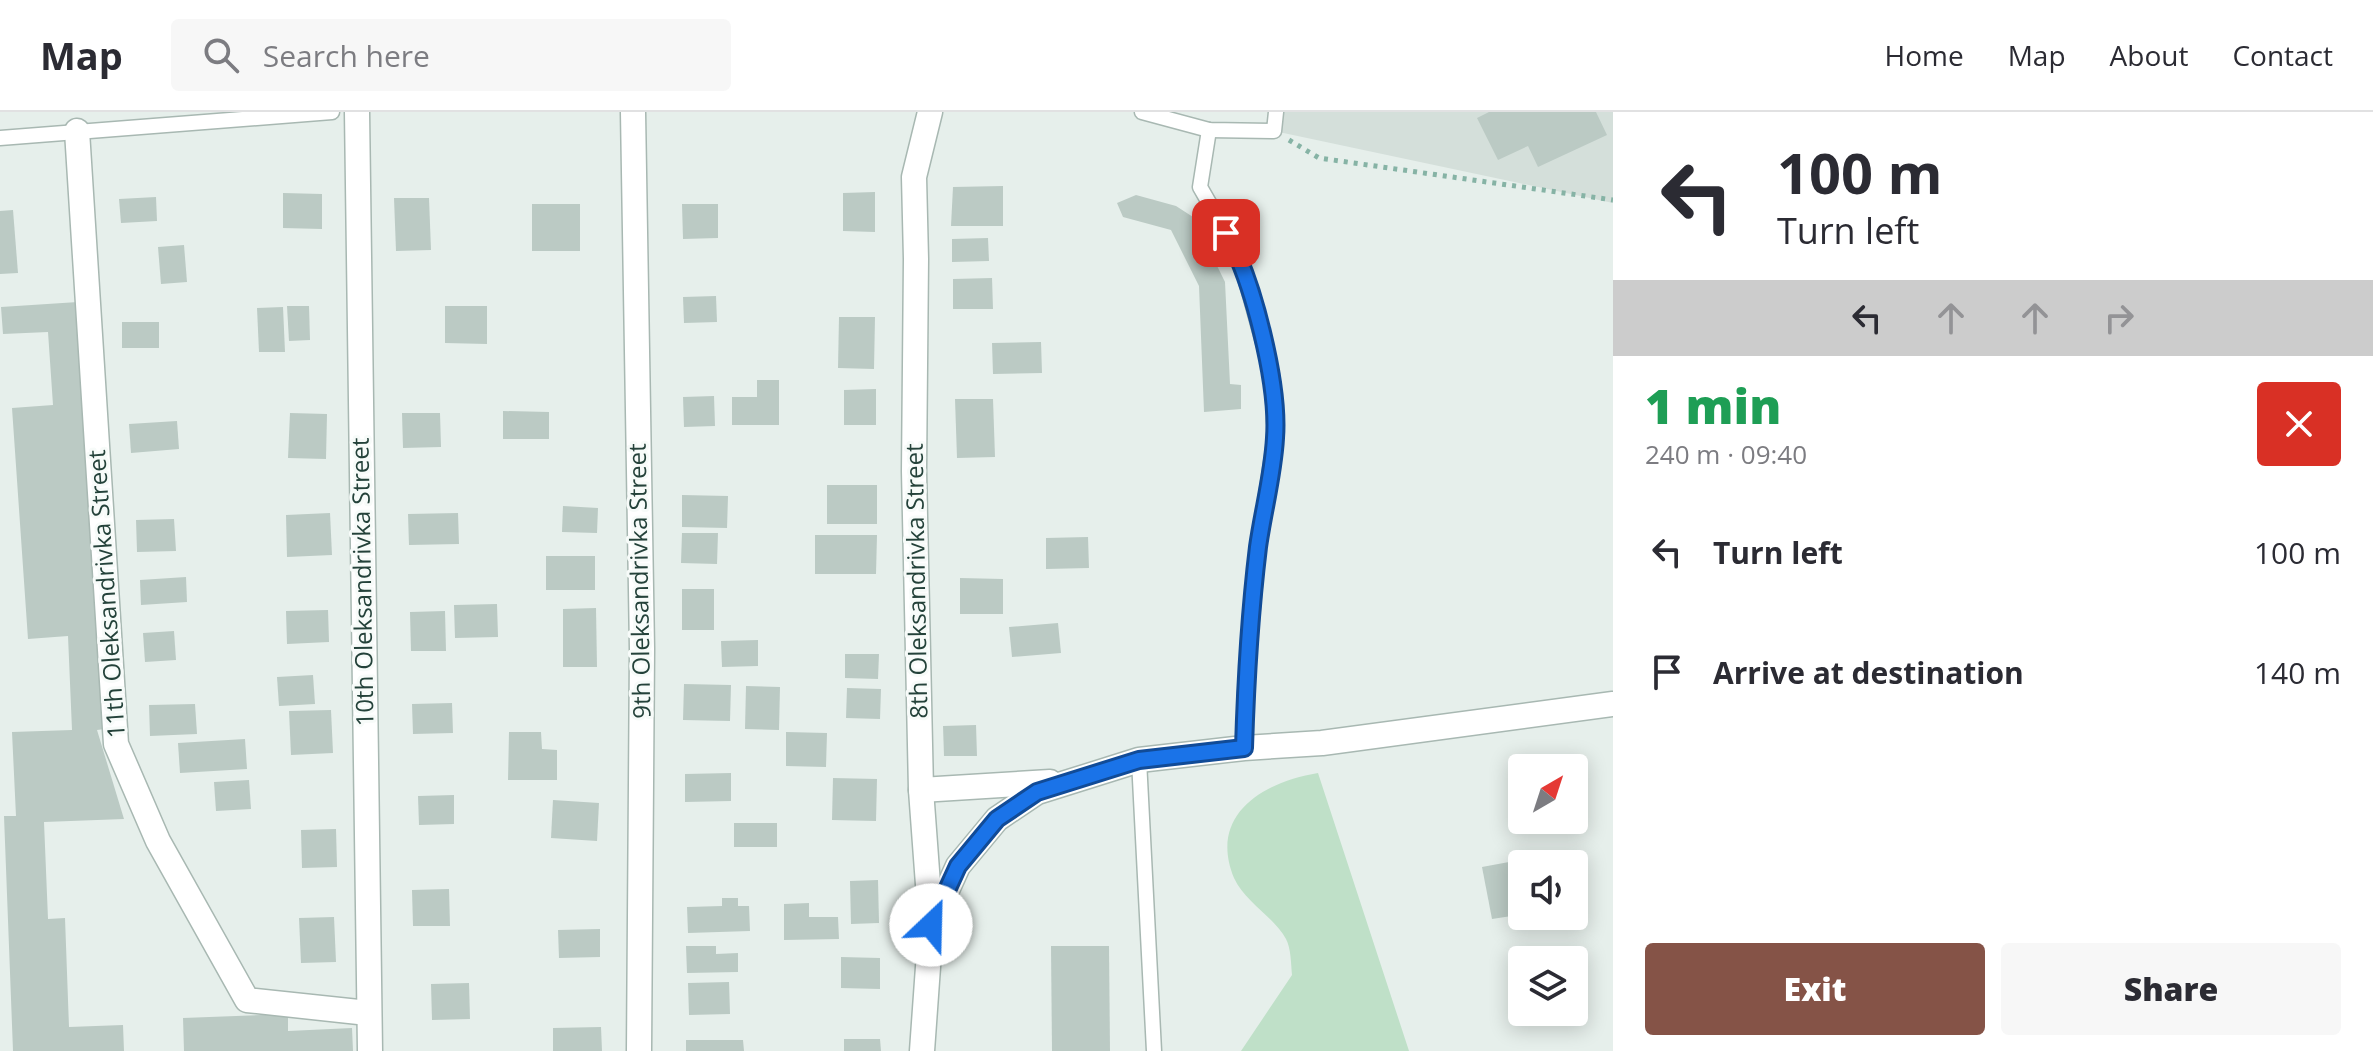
<!DOCTYPE html>
<meta charset="utf-8">
<style>
body{margin:0;font-family:"Open Sans",sans-serif;background:#f7f7f7;color:#2b2b33;height:100vh;display:flex;flex-direction:column;font-size:30px;white-space:nowrap}
*{box-sizing:border-box;margin:0}
p{font-size:26px;color:#7c7c81}
.icon{flex:none;width:44px;height:44px;fill:none;stroke:currentColor;stroke-width:2;stroke-linecap:round;stroke-linejoin:round}
.map{position:relative;flex:1;overflow:hidden}
.details{display:flex;flex-direction:column;background:#fff;width:760px}
.details>*{flex:none}
.banner{background:#fff;color:#2b2b33;overflow:hidden}
.needle{width:52px;rotate:39deg}
.buttons{position:absolute;left:1508px;top:642px;display:grid;gap:16px}
.buttons a{display:grid;place-items:center;width:80px;height:80px;border-radius:8px;background:#fff;box-shadow:0 4px 20px #0003;font-size:40px}
.pin{position:absolute;display:grid;place-items:center;width:68px;height:68px;color:#fff;margin:-34px;border-radius:16px;box-shadow:0 4px 12px #0006}
.me{position:absolute;width:88px;margin:-44px;rotate:24deg;stroke-linejoin:round;filter:drop-shadow(0 0 6px #0008)}
.turn{display:flex;align-items:center;gap:28px;height:168px;padding:0 32px;font-size:36px}
.turn .icon{width:104px;height:104px;stroke-width:2.5}
.turn b{display:block;font-size:56px;line-height:68px}
.lanes{display:flex;align-items:center;height:76px;padding:0 32px;background:#0003;justify-content:center;gap:40px;direction:ltr}
.lanes .off{opacity:.35}
.round{display:grid;place-items:center;flex:none;width:84px;height:84px;border-radius:8px;background:#f7f7f7}
.head{display:flex;align-items:center;justify-content:space-between;height:136px;padding:0 32px}
h1{font-size:48px;font-weight:800;line-height:60px;color:#1e9e55}
.action{display:flex;gap:16px;margin-top:auto;padding:16px 32px}
.action a{flex:1;height:92px;border-radius:8px;background:#855347;color:#fff;font-size:32px;font-weight:800;line-height:92px;text-align:center}
.action a+a{background:#f7f7f7;color:#2b2b33}
ul{padding:0;list-style:none}
li{display:flex;align-items:center;gap:24px;height:120px;padding:0 32px}
li div{flex:1}
li b{display:block;font-size:30px}
li em{font-style:normal}
header{display:flex;align-items:center;gap:48px;box-sizing:border-box;height:112px;padding:0 40px;background:#fff;border-bottom:2px solid #e1e1e2}
header strong{font-size:38px}
nav{display:flex;gap:44px;margin-inline-start:auto;font-size:28px}
.search{width:560px;height:72px;background:#f7f7f7;display:flex;align-items:center;gap:20px;box-sizing:border-box;padding:0 28px;border-radius:8px;color:#7c7c81;font-size:30px}
main{display:flex;flex:1;min-height:0}
.map>svg:first-child{display:block}
.built{fill:#d4dfda}
.green{fill:#bfe0c8}
.building{fill:#bbcac4}
.lines{fill:none;stroke-linecap:round;stroke-linejoin:round}
.service-casing{stroke:#a8b8b2;stroke-width:17}
.minor-casing{stroke:#a8b8b2;stroke-width:27}
.path{stroke:#86b3a5;stroke-width:5;stroke-dasharray:4 6;stroke-linecap:butt}
.service{stroke:#fff;stroke-width:14}
.minor{stroke:#fff;stroke-width:24}
.route-casing{stroke:#114b97;stroke-width:20}
.route{stroke:#1a73e8;stroke-width:14}
.labels{text-anchor:middle;stroke-width:6;stroke-linejoin:round;paint-order:stroke}
.street-label{font-size:24px;fill:#24423a;stroke:#f7fbf9}
</style>
<header>
<strong>Map</strong>
<div class="search"><svg class="icon" aria-label="search" viewBox="0 0 24 24"><circle cx="10" cy="10" r="6"/><path d="M15 15l6 6"/></svg>Search here</div>
<nav><a>Home</a><a>Map</a><a>About</a><a>Contact</a></nav>
</header>
<main>
<div class="map">
<svg width="1613" height="939" viewBox="0 0 1613 939">
<rect width="100%" height="100%" fill="#e6efeb"/>
<!-- built -->
<polygon class="built" points="1276,0 1613,0 1613,91 1274,19"/>
<!-- green -->
<path class="green" d="M1318 661 1409 939H1241L1292 863C1291 852 1291 836 1286 827 1273 804 1245 790 1234 766 1208 703 1263 670 1318 661Z"/>
<!-- building -->
<g class="building">
<polygon points="1489,0 1596,0 1607,23 1538,55 1528,34 1498,48 1477,6"/>
<polygon points="1003,74 1003,114 951,114 953,75"/>
<polygon points="875,80 875,120 843,119 843,81"/>
<polygon points="283,81 322,82 322,117 283,116"/>
<polygon points="1136,83 1176,94 1193,105 1225,170 1230,272 1241,273 1241,297 1204,300 1199,174 1171,118 1123,105 1117,91"/>
<polygon points="156,85 157,109 121,111 119,87"/>
<polygon points="394,86 429,86 431,138 396,139"/>
<rect x="532" y="92" width="48" height="47"/>
<polygon points="682,92 718,92 718,126 683,127"/>
<polygon points="13,98 18,161 0,162 0,99"/>
<polygon points="988,126 989,149 952,150 952,127"/>
<polygon points="184,133 187,170 161,172 158,135"/>
<polygon points="992,166 993,197 953,197 953,167"/>
<polygon points="716,184 717,210 684,211 683,185"/>
<polygon points="78,190 105,617 97,618 124,707 44,710 48,807 65,806 69,915 123,913 124,939 13,939 4,704 16,704 12,620 72,618 68,524 28,527 12,296 53,293 48,220 3,222 1,195"/>
<polygon points="287,194 309,194 310,228 289,229"/>
<polygon points="445,194 487,194 487,232 445,231"/>
<polygon points="283,195 285,240 259,240 257,196"/>
<polygon points="839,205 875,205 874,257 838,256"/>
<rect x="122" y="210" width="37" height="26"/>
<polygon points="1041,230 1042,261 993,262 992,231"/>
<polygon points="757,268 779,268 779,313 732,313 732,285 757,285"/>
<polygon points="876,277 876,313 844,313 844,278"/>
<polygon points="714,284 715,314 684,315 683,285"/>
<polygon points="955,287 993,287 995,345 957,346"/>
<polygon points="503,299 549,300 549,327 503,327"/>
<polygon points="290,301 327,302 326,347 288,346"/>
<polygon points="402,301 440,301 441,335 403,336"/>
<polygon points="177,309 179,337 131,341 129,312"/>
<rect x="827" y="373" width="50" height="39"/>
<polygon points="682,383 728,384 727,416 682,415"/>
<polygon points="563,394 598,396 597,421 562,420"/>
<polygon points="330,401 332,443 287,445 286,403"/>
<polygon points="458,401 459,432 409,433 408,402"/>
<polygon points="174,407 176,439 137,440 136,408"/>
<polygon points="682,421 718,421 717,452 681,451"/>
<polygon points="815,423 877,423 876,462 815,462"/>
<polygon points="1088,425 1089,456 1046,457 1046,426"/>
<rect x="546" y="444" width="49" height="34"/>
<polygon points="186,465 187,490 141,493 140,468"/>
<polygon points="960,466 1003,467 1003,502 960,502"/>
<rect x="682" y="477" width="32" height="41"/>
<polygon points="497,492 498,525 455,526 454,493"/>
<polygon points="596,496 597,555 563,555 563,497"/>
<polygon points="328,498 329,530 287,532 286,499"/>
<polygon points="445,499 446,539 411,539 410,500"/>
<polygon points="1058,511 1061,541 1012,545 1009,515"/>
<polygon points="174,519 176,548 145,550 143,521"/>
<polygon points="758,528 758,554 722,555 721,529"/>
<polygon points="845,542 879,542 878,567 845,566"/>
<polygon points="313,563 315,592 279,594 277,565"/>
<polygon points="684,572 731,573 730,609 683,608"/>
<polygon points="746,574 780,575 779,618 745,617"/>
<polygon points="847,576 881,577 880,607 846,606"/>
<polygon points="452,591 453,621 413,622 412,592"/>
<polygon points="195,592 197,622 150,624 149,593"/>
<polygon points="331,598 333,641 291,643 289,599"/>
<polygon points="976,613 977,644 944,644 943,614"/>
<polygon points="509,620 541,620 542,637 557,638 557,668 508,668"/>
<polygon points="786,620 827,621 826,655 786,654"/>
<polygon points="245,627 247,657 180,661 178,631"/>
<polygon points="731,661 731,689 685,690 685,662"/>
<polygon points="833,666 877,667 876,709 832,708"/>
<polygon points="249,668 251,697 216,699 214,670"/>
<polygon points="454,683 454,712 419,713 418,684"/>
<polygon points="553,688 599,691 597,729 551,726"/>
<rect x="734" y="711" width="43" height="24"/>
<polygon points="336,717 337,755 302,756 301,718"/>
<polygon points="1509,750 1518,803 1492,807 1482,755"/>
<polygon points="878,768 879,811 851,812 850,769"/>
<polygon points="449,777 450,814 413,814 412,778"/>
<polygon points="722,786 738,786 738,794 749,794 750,819 688,821 687,795 722,794"/>
<polygon points="809,791 809,805 838,805 839,827 784,828 784,792"/>
<polygon points="334,805 336,850 301,851 299,806"/>
<polygon points="600,817 600,845 559,846 558,818"/>
<polygon points="686,834 716,834 716,842 738,841 738,860 687,861"/>
<polygon points="1051,834 1109,834 1110,939 1052,939"/>
<polygon points="841,845 880,846 880,877 841,876"/>
<polygon points="729,870 730,902 689,903 688,871"/>
<polygon points="469,871 470,907 432,908 431,872"/>
<polygon points="288,902 288,919 352,916 353,939 184,939 183,906"/>
<polygon points="601,915 602,939 553,939 553,916"/>
<polygon points="844,927 880,927 881,939 844,939"/>
<polygon points="686,928 743,928 744,939 686,939"/>
</g>
<g class="lines">
<defs>
<g id="service">
<polyline points="1142,0 1209,18 1274,19 1276,0"/>
<polyline points="1209,18 1200,75 1239,143 1272,263 1275,325 1258,437 1245,583 1244,636"/>
<polyline points="0,26 332,0"/>
<polyline points="1139,648 1154,939"/>
</g>
<g id="minor">
<polyline points="357,0 370,939"/>
<polyline points="633,0 642,537 639,939"/>
<polyline points="77,19 116,632 158,729 247,888 368,901"/>
<polyline points="921,678 1050,670"/>
<polyline points="932,811 958,754 997,707 1037,680 1139,648 1244,636 1322,631 1613,592"/>
<polyline points="922,939 931,813 921,678 914,359 916,147 914,65 930,0"/>
</g>
</defs>
<!-- service casing -->
<use href="#service" class="service-casing"/>
<!-- minor casing -->
<use href="#minor" class="minor-casing"/>
<!-- path -->
<polyline class="path" points="1289,28 1319,46 1613,88"/>
<!-- service -->
<use href="#service" class="service"/>
<!-- minor -->
<use href="#minor" class="minor"/>
</g>
<g class="lines">
<defs>
<path id="route" d="M931 813 958 754 997 707 1037 680 1139 648 1244 636C1246 569 1250 501 1258 435 1263 399 1273 363 1275 326 1279 273 1253 167 1226 121"/>
</defs>
<!-- route casing -->
<use href="#route" class="route-casing"/>
<!-- route -->
<use href="#route" class="route"/>
</g>
<g class="labels">
<!-- street labels -->
<g class="street-label">
<text transform="translate(640 469) rotate(-91)" y="8">9th Oleksandrivka Street</text>
<text transform="translate(917 469) rotate(-91)" y="8">8th Oleksandrivka Street</text>
<text transform="translate(363 470) rotate(-91)" y="8">10th Oleksandrivka Street</text>
<text transform="translate(107 482) rotate(-94)" y="8">11th Oleksandrivka Street</text>
</g>
</g>
</svg>
<div class="buttons">
<a><svg class="needle" viewBox="-14 -14 28 28"><path d="M0-13l5 13h-10z" fill="#e53935"/><path d="M0 13l5-13h-10z" fill="#7c7c81"/></svg></a>
<a><svg class="icon" aria-label="sound" viewBox="0 0 24 24"><path d="M4 9h4l5-4v14l-5-4H4zM17 9q2 3 0 6"/></svg></a>
<a><svg class="icon" aria-label="layers" viewBox="0 0 24 24"><path d="M12 4l9 5-9 5-9-5zM3 14l9 5 9-5"/></svg></a>
</div>
<div class="pin" style="left:1226px;top:121px;background:#d93025"><svg class="icon" aria-label="arrive" viewBox="0 0 24 24"><path d="M6 21V4h12l-3 4 3 4H6"/></svg></div>
<svg class="me" style="left:931px;top:813px" viewBox="-20 -20 40 40"><circle r="19" fill="#fff"/><path d="M0-13L10 11 0 6-10 11z" fill="#1a73e8"/></svg>
</div>
<section class="details">
<div class="banner">
<div class="turn"><svg class="icon" aria-label="left" viewBox="0 0 24 24"><path d="M17 20v-9H6M10 6l-5 5 5 5"/></svg><div><b>100 m</b>Turn left</div></div>
<div class="lanes"><svg class="icon" aria-label="left" viewBox="0 0 24 24"><path d="M17 20v-9H6M10 6l-5 5 5 5"/></svg><svg class="icon off" aria-label="ahead" viewBox="0 0 24 24"><path d="M12 20V5M6 11l6-6 6 6"/></svg><svg class="icon off" aria-label="ahead" viewBox="0 0 24 24"><path d="M12 20V5M6 11l6-6 6 6"/></svg><svg class="icon off" aria-label="right" viewBox="0 0 24 24"><path d="M7 20v-9h11M14 6l5 5-5 5"/></svg></div>
</div>
<div class="head"><div><h1>1 min</h1><p>240 m · 09:40</p></div><a class="round" style="background:#d93025;color:#fff"><svg class="icon" aria-label="close" viewBox="0 0 24 24"><path d="M6 6l12 12M18 6L6 18"/></svg></a></div>
<ul>
<li><svg class="icon" aria-label="left" viewBox="0 0 24 24"><path d="M17 20v-9H6M10 6l-5 5 5 5"/></svg><div><b>Turn left</b></div><em>100 m</em></li>
<li><svg class="icon" aria-label="arrive" viewBox="0 0 24 24"><path d="M6 21V4h12l-3 4 3 4H6"/></svg><div><b>Arrive at destination</b></div><em>140 m</em></li>
</ul>
<div class="action"><a>Exit</a><a>Share</a></div>
</section>
</main>
